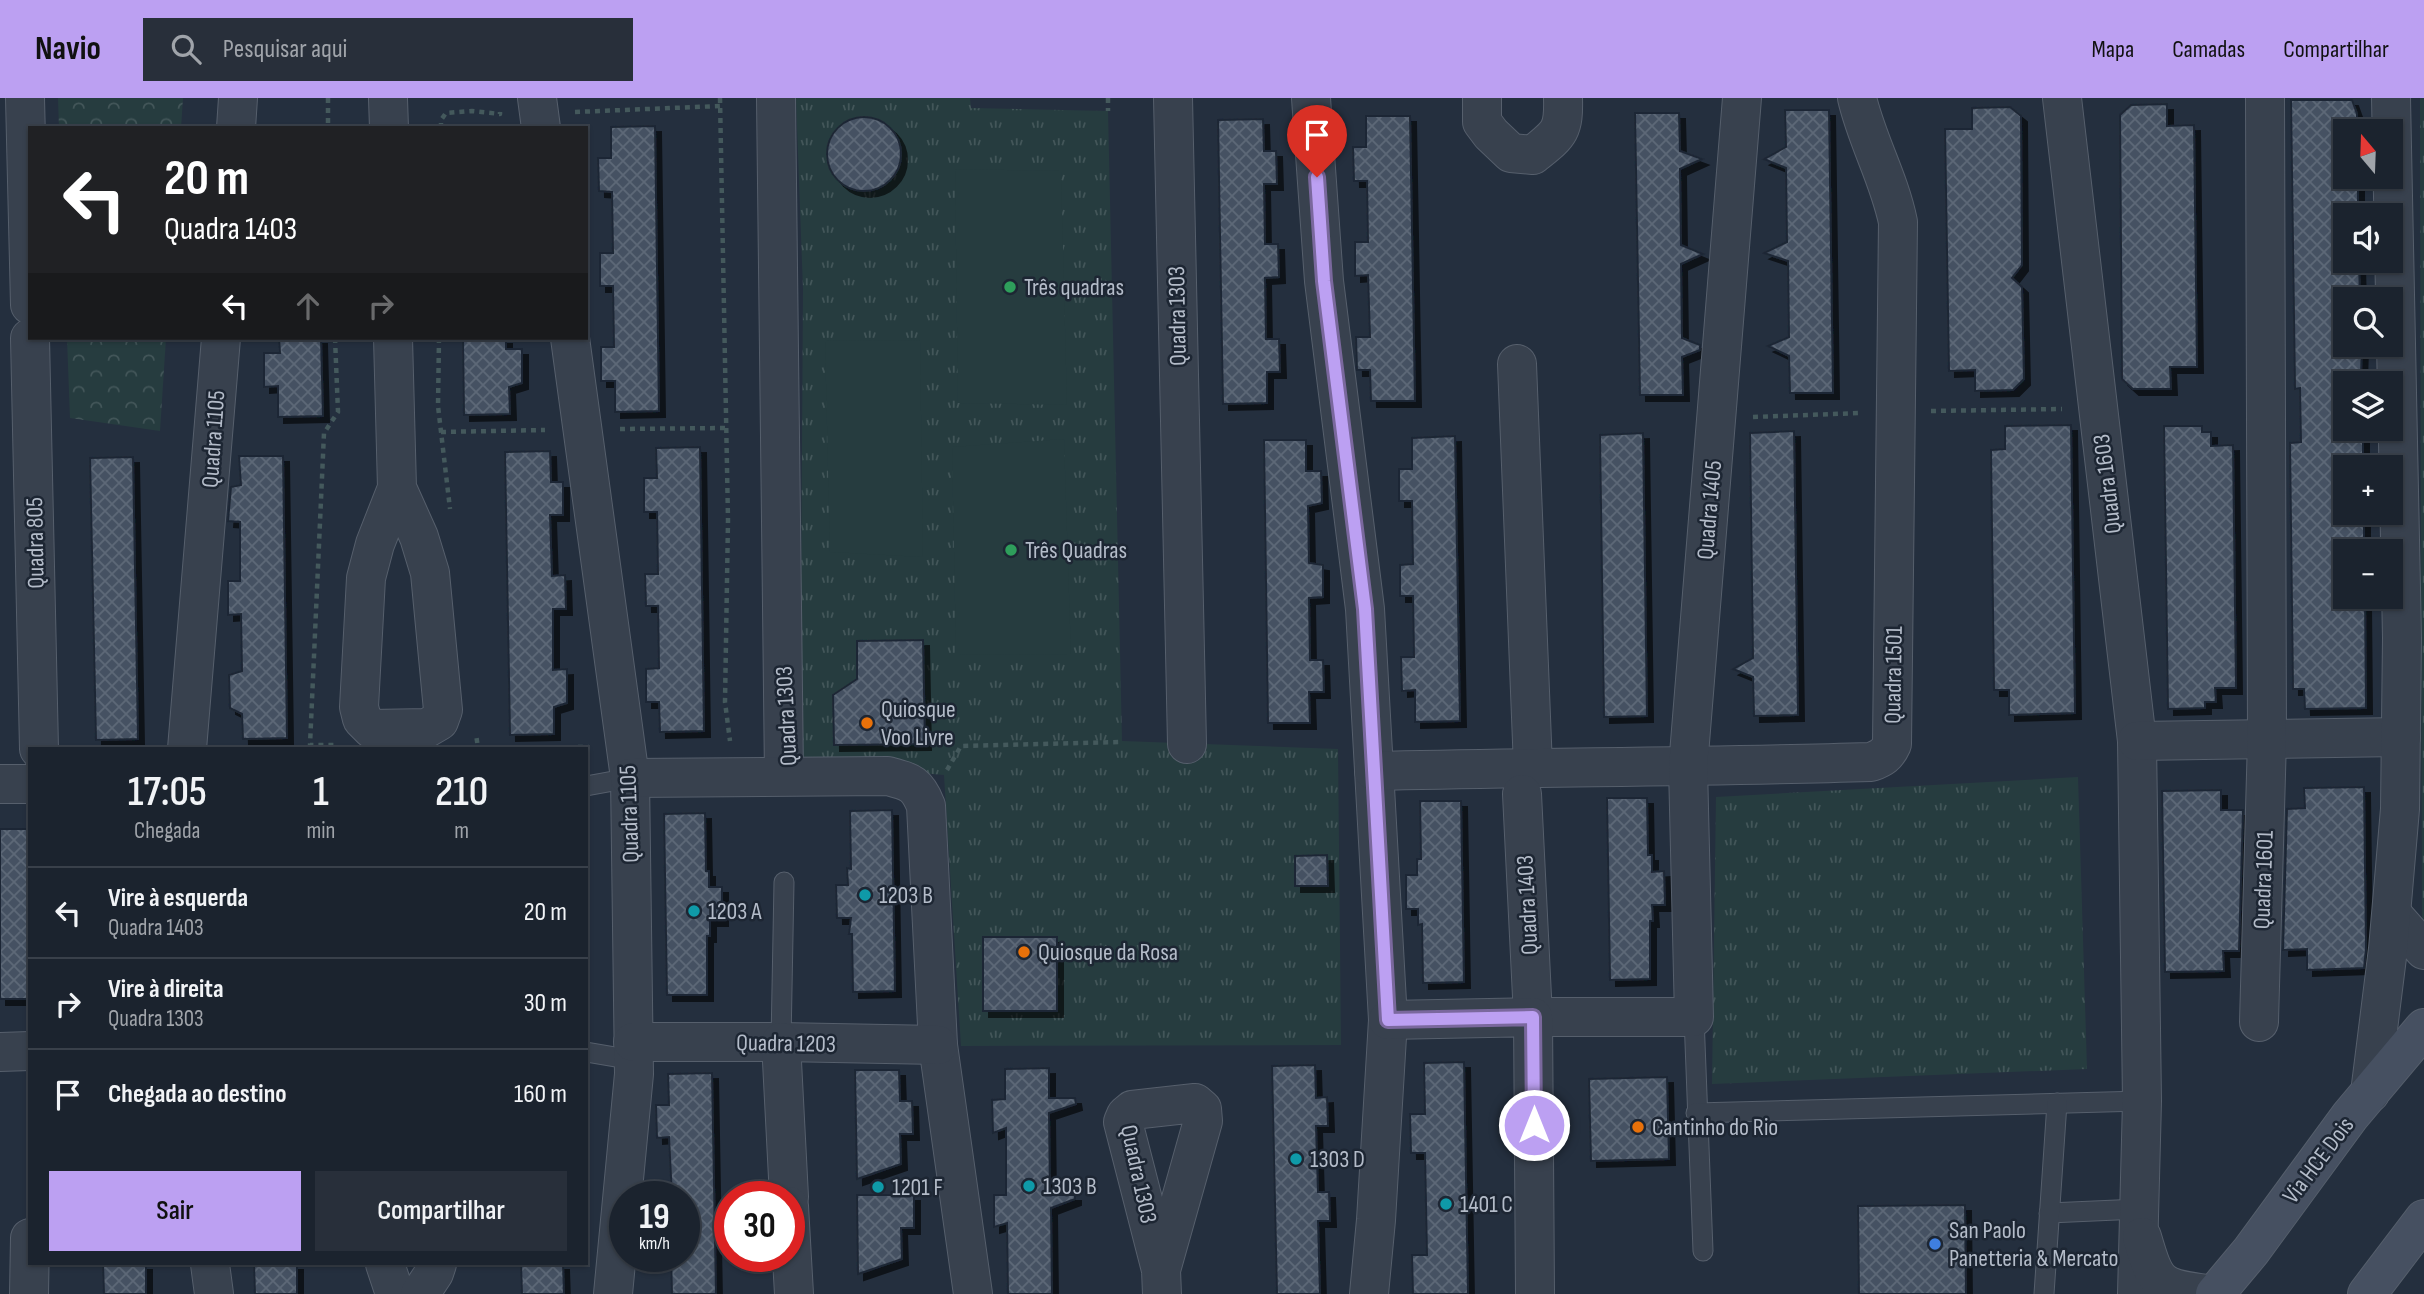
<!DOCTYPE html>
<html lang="pt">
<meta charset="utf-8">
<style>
body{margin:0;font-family:"Sofia Sans Condensed",sans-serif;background:#282f3a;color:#f1f3f6;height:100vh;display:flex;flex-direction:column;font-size:26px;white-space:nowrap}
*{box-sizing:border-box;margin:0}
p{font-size:23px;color:#a0a4aa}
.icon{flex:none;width:38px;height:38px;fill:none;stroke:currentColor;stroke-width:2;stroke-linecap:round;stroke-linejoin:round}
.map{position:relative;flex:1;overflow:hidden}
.sheet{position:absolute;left:28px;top:649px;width:560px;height:518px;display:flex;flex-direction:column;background:#1b232e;border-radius:0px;box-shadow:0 2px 5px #0004,0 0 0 2px #39404a}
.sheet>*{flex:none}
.guide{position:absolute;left:28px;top:28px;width:560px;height:214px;border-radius:0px;box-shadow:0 2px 5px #0004,0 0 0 2px #39404a;background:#202124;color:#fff;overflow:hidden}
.needle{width:46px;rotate:341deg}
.buttons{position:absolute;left:2333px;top:21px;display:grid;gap:14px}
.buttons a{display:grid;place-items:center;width:70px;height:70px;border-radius:0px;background:#1b232e;box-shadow:0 2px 5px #0004,0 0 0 2px #39404a;font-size:35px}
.speed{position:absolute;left:609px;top:1083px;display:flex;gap:14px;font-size:35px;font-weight:700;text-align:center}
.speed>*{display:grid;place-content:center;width:91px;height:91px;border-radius:50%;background:#1b232e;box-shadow:0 2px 5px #0004,0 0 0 2px #39404a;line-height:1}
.speed small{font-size:18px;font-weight:400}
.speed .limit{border:10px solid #d22;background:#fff;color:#111}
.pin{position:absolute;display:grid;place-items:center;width:60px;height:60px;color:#fff;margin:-72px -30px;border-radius:50% 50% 50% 0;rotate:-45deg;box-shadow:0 0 7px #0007}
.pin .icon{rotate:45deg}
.me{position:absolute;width:77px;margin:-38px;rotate:0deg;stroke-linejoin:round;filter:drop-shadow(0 0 5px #0008)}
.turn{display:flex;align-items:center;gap:24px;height:147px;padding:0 21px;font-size:32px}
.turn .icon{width:91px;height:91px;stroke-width:2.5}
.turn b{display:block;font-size:49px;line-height:60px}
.lanes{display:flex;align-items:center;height:66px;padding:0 21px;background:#0003;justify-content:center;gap:35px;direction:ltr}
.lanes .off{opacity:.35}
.eta{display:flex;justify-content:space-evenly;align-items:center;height:119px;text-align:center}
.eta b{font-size:42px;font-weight:600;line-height:49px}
.cta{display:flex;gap:14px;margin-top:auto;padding:14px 21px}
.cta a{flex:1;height:80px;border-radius:0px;background:#bca0f2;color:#111;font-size:28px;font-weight:600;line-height:80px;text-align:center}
.cta a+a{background:#282f3a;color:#f1f3f6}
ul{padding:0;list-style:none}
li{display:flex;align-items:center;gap:21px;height:91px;padding:0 21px;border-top:2px solid #39404a}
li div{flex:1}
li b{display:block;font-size:26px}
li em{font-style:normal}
header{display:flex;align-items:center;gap:42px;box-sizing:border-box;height:98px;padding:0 35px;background:#bca0f2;color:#111}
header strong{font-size:33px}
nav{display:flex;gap:38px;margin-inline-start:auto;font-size:24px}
.search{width:490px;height:63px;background:#282f3a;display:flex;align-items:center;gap:18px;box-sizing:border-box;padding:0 24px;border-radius:0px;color:#a0a4aa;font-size:26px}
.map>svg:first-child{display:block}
.grass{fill:url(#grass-tufts)}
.forest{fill:url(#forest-crowns)}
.pitch{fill:#263c3f}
.building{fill:url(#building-cross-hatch);stroke:#1f2835;stroke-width:2;filter:url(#shadow)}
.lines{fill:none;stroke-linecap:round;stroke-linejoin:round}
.service-casing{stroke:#565f6c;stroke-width:21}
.minor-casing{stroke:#565f6c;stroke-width:40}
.secondary-casing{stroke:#565f6c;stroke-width:40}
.path{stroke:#44595c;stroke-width:4.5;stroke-dasharray:5 5;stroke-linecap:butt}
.service{stroke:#38414e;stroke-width:19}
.minor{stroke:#38414e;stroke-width:38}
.secondary{stroke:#465061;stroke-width:38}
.route-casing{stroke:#7a689d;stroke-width:18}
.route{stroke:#bca0f2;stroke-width:12}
.leisure-dot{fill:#2e9e5b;stroke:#1d2633;stroke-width:2.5}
.food-dot{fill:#e8710a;stroke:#1d2633;stroke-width:2.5}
.culture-dot{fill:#0f9aa8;stroke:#1d2633;stroke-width:2.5}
.shop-dot{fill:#3f7fe0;stroke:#1d2633;stroke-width:2.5}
.labels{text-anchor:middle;stroke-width:5;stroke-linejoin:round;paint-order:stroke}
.poi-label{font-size:24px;fill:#b4bcc9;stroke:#1d2633;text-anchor:start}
.street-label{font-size:24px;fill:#b4bcc9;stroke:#1d2633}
</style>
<header>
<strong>Navio</strong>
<div class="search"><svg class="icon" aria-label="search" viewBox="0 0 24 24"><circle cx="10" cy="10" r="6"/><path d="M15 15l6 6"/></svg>Pesquisar aqui</div>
<nav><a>Mapa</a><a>Camadas</a><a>Compartilhar</a></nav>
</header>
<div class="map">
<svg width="2424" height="1196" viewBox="0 0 2424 1196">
<defs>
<pattern id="grass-tufts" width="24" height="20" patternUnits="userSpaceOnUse" patternTransform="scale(1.75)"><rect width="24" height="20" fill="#263c3f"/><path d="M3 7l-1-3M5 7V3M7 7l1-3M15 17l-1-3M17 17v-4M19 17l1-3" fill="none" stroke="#435659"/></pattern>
<pattern id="forest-crowns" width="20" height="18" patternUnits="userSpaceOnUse" patternTransform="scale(1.75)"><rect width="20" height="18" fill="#263c3f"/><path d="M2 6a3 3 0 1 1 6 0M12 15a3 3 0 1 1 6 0" fill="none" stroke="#435659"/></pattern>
<pattern id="building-cross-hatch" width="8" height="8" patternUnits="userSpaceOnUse" patternTransform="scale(1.75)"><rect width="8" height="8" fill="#455162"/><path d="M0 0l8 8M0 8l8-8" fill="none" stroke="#5d6877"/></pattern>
<filter id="shadow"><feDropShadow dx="6" dy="6" stdDeviation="0" flood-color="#0009"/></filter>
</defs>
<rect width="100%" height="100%" fill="#242f3e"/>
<!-- grass -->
<g class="grass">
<polygon points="796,0 970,0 971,10 1108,13 1122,643 1338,651 1341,947 961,948 944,677 800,664 803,191"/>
<polygon points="2420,0 2424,0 2424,830 2422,829"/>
<polygon points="2078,679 2087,971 1712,986 1716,699"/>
</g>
<!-- forest -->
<g class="forest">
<polygon points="58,0 183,0 181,30 59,30"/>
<polygon points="67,240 166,240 160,333 70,320"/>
</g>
<!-- pitch -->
<g class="pitch">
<polygon points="955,71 1061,73 1067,307 958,305"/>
<polygon points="920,242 923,459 830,454 825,243"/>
<polygon points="1064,341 1071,557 956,556 952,349"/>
</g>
<!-- building -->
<g class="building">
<polygon points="2291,2 2352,2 2357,16 2357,33 2345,33 2345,79 2357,79 2358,85 2358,117 2345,117 2345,163 2359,163 2360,201 2345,201 2345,247 2362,247 2361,276 2356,276 2355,285 2345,285 2345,331 2363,331 2363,369 2345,369 2345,415 2364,415 2364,453 2345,453 2345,499 2365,499 2366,610 2305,611 2304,591 2293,591 2290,345 2301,344 2300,290 2295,291"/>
<polygon points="2167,6 2167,28 2194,27 2197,269 2170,269 2171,291 2133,291 2122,281 2120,17 2131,7"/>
<polygon points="2010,9 2021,18 2022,167 2012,180 2022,189 2024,281 2013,292 1975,293 1975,272 1949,273 1945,31 1972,31 1972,10"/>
<polygon points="1785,12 1829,12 1833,295 1790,295 1789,258 1768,248 1789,239 1788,163 1764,155 1787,144 1786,70 1764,61 1786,49"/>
<polygon points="1635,15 1679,15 1680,53 1702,61 1680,71 1681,147 1703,156 1681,166 1682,240 1700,247 1700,252 1682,259 1683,297 1640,297"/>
<polygon points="1366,18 1410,18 1415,303 1371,303 1370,272 1357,272 1356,239 1370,239 1368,177 1355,178 1355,144 1368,144 1367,83 1354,83 1353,49 1366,49"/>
<circle cx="864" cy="56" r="37"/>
<polygon points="1263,21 1264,53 1276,53 1277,86 1264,86 1265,146 1278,146 1279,179 1265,180 1266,241 1279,241 1280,274 1267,274 1267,305 1223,306 1218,22"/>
<polygon points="655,28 659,313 615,314 615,283 601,283 601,249 614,249 613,188 600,188 600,155 613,155 612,94 599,93 598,60 611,60 611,29"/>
<polygon points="279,240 321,240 323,318 278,319 278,288 264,289 264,255 280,255"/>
<polygon points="463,240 506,240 506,251 522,251 522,285 509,289 510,316 464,317"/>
<polygon points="2071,327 2075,615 2009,617 2009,592 1994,592 1991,352 2005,351 2005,328"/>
<polygon points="2164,328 2202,328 2202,334 2211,334 2211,348 2233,347 2236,590 2215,590 2216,604 2205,604 2205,610 2168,611"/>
<polygon points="1794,333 1798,617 1754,618 1753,579 1733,571 1753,560 1750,335"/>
<polygon points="1643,335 1647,618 1604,619 1600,337"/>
<polygon points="1455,338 1460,623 1415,624 1415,592 1402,593 1401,559 1414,559 1413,498 1400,498 1400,467 1413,466 1412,403 1399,403 1399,371 1412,371 1412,340"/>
<polygon points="1264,342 1306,342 1306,373 1321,373 1322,405 1308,408 1309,465 1323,467 1323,499 1309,500 1310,562 1323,562 1324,594 1309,594 1310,625 1268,625"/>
<polygon points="700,349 704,633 660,634 659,604 646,604 646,571 659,570 658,508 646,508 645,476 658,476 657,414 644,414 644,380 657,380 656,350"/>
<polygon points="550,353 551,384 563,384 563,417 550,417 552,478 565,477 566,511 553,511 553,572 567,571 567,605 554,609 554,636 510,637 505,354"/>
<polygon points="239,358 283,358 287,640 243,641 242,616 230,610 229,577 242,573 241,516 228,517 228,483 240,483 240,424 228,423 231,389 241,387"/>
<polygon points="133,359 138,641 96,642 90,360"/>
<polygon points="923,542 925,646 834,647 833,597 857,581 857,543"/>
<polygon points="2364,689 2366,850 2364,870 2307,872 2307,851 2283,852 2287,711 2305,710 2304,690"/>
<polygon points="2221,692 2221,712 2243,712 2239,853 2223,853 2224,873 2165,874 2162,693"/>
<polygon points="1607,700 1647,700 1648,757 1652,757 1652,774 1664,773 1665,807 1652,807 1653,823 1650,823 1650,881 1610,882"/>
<polygon points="1420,703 1461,703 1464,884 1423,885 1422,826 1418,827 1418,811 1406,811 1406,777 1417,777 1417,761 1421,761"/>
<polygon points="892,712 895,893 853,894 852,836 849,836 851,820 837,820 836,787 848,787 847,770 851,771 850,713"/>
<polygon points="705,715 706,773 709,773 709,789 722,789 722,822 710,822 710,838 707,838 707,897 667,897 664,716"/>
<rect x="0" y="731" width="30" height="170"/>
<polygon points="1327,757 1328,788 1295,788 1295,758"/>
<rect x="983" y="839" width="74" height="74"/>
<polygon points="1464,964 1468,1196 1413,1196 1412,1157 1427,1157 1425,1055 1411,1055 1410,1016 1425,1016 1424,965"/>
<polygon points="1315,967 1316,1000 1327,999 1328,1028 1316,1028 1318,1094 1329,1094 1330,1123 1318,1123 1320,1196 1277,1196 1272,968"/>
<polygon points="1049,970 1049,1000 1075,1000 1076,1006 1049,1015 1050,1097 1075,1097 1075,1101 1051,1110 1052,1196 1008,1196 1007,1125 994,1129 994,1097 1006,1097 1006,1030 993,1035 992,1002 1005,1001 1005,971"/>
<polygon points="855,972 899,972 900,1003 912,1003 913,1036 900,1036 901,1066 857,1081"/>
<polygon points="712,975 716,1196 672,1196 671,1158 684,1158 684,1099 672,1099 669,1039 657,1040 656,1007 669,1007 668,976"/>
<polygon points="1667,979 1669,1061 1591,1063 1589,981"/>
<polygon points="857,1097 914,1097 914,1130 901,1130 902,1161 858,1176"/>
<polygon points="1965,1107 1966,1196 1859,1196 1858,1108"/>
<polygon points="103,1166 146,1166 146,1196 104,1196"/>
<polygon points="254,1166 297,1166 297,1196 255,1196"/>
<polygon points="521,1166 563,1166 564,1196 522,1196"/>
</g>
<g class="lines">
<defs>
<g id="service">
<polyline points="586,688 630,680"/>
<polyline points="1694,919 1703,1153"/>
<polyline points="781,944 784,784"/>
<polyline points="586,954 633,962"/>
<polyline points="1696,1015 2142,1003"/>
<polyline points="2049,1115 2139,1111"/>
<polyline points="2044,1196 2057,1005"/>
</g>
<g id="minor">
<polyline points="25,0 30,207"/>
<polyline points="537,0 541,30"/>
<polyline points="776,0 784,678"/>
<polyline points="1173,0 1187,646"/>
<polyline points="1311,0 1324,183 1365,511 1388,922 1376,1122 1369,1196"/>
<path d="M1482 0V24L1491 36 1511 55 1533 57C1559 36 1564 34 1563 0"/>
<polyline points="2062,0 2137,643 2142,1003 2137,1196"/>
<polyline points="388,1 389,30"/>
<polyline points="236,30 238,0"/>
<polyline points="30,240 39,651"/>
<polyline points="393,240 397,390 419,439 430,475 443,612 439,623 427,630 372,631 362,621 359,609 366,480 375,446 397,390"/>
<polyline points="570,240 630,680 634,976 613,1196"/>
<polyline points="1517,266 1533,669"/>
<polyline points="2137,643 2401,639"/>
<polyline points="187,651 221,240"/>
<path d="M1374 673C1540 669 1705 669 1871 664 1882 660 1887 657 1892 646L1898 124C1889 80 1867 43 1857 0"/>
<path d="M630 680 888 678C910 684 917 685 926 708L938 947 973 1196"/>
<polyline points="0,686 30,686"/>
<polyline points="1522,696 1533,919 1694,919 1688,669 1742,0"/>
<polyline points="2392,816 2424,852"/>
<polyline points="1388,922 1533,919 1535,1196"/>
<polyline points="2259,924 2267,641 2265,0"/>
<polyline points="633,944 781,944 938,947"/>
<polyline points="781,944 789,1099"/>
<polyline points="0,954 30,953"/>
<polyline points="2370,995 2388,851 2400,711 2402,540 2391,0"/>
<polyline points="789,1108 794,1196"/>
<path d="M2142 1139C2156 1187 2158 1190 2208 1196"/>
<polyline points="210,1166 214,1196"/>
<polyline points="385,1166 395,1196"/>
<polyline points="1161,1172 1203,1023 1202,1011 1195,1005 1132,1012 1126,1017 1123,1024 1161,1172 1162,1196"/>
<polyline points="29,1196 30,1140"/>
<polyline points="420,1196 434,1175 437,1166"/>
</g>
<g id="secondary">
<polyline points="2215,1196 2251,1153 2350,1018 2424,930"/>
<polyline points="2367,1196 2424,1121"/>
</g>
</defs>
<!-- service casing -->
<use href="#service" class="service-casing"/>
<!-- minor casing -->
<use href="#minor" class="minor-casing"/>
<!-- secondary casing -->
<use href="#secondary" class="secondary-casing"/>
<!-- path -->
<g class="path">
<polyline points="328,0 328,30"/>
<polyline points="720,0 728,422 725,604 730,643"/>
<polyline points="1108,0 1108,13"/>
<polyline points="575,14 720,8"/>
<polyline points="441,30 441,22 446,15 472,13 500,16 500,14"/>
<polyline points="335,240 338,314 324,335 310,647 335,647"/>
<polyline points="439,240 438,308 450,411"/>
<polyline points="1931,313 2062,311"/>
<polyline points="1753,319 1860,315"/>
<polyline points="620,331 726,330"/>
<polyline points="441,334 545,332"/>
<polyline points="463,650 478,650 476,636"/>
<polyline points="478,650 589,649"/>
<polyline points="947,672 961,648 1122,644"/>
</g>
<!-- service -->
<use href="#service" class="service"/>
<!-- minor -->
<use href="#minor" class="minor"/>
<!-- secondary -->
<use href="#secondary" class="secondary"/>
</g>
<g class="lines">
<defs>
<polyline id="route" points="1317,79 1324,183 1365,511 1388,922 1533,919 1534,1027"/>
</defs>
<!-- route casing -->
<use href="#route" class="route-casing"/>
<!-- route -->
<use href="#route" class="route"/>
</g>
<!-- markers -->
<g class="leisure-dot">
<circle cx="1010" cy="189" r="7"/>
<circle cx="1011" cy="452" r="7"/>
</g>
<g class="food-dot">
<circle cx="867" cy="625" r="7"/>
<circle cx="1024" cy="854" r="7"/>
<circle cx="1638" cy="1029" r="7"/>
</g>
<g class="culture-dot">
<circle cx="865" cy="797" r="7"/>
<circle cx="694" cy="813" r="7"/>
<circle cx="1296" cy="1061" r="7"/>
<circle cx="1029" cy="1088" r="7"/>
<circle cx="878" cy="1089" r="7"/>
<circle cx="1446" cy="1106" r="7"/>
</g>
<circle class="shop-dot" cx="1935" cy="1146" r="7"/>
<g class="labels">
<!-- poi labels -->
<g class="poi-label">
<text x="1024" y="197">Três quadras</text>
<text x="1025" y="460">Três Quadras</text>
<text x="881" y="619">Quiosque<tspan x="881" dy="28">Voo Livre</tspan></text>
<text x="879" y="805">1203 B</text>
<text x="708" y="821">1203 A</text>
<text x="1038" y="862">Quiosque da Rosa</text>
<text x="1652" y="1037">Cantinho do Rio</text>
<text x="1310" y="1069">1303 D</text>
<text x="1043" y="1096">1303 B</text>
<text x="892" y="1097">1201 F</text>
<text x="1460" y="1114">1401 C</text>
<text x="1949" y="1140">San Paolo<tspan x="1949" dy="28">Panetteria &amp; Mercato</tspan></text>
</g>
<!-- street labels -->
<g class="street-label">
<text transform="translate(1177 218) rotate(-91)" y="8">Quadra 1303</text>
<text transform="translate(213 341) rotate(-86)" y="8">Quadra 1105</text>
<text transform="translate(2107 386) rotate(-97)" y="8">Quadra 1603</text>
<text transform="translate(1709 412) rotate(-85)" y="8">Quadra 1405</text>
<text transform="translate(35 445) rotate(-91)" y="8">Quadra 805</text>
<text transform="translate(1893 577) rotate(-89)" y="8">Quadra 1501</text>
<text transform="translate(786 618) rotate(-93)" y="8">Quadra 1303</text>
<text transform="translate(629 716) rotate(-92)" y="8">Quadra 1105</text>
<text transform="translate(2263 782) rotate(-88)" y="8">Quadra 1601</text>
<text transform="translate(1527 807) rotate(-93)" y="8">Quadra 1403</text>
<text transform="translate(786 945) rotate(1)" y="8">Quadra 1203</text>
<text transform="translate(2318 1062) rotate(-53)" y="8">Via HCE Dois</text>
<text transform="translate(1139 1076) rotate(78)" y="8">Quadra 1303</text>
</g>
</g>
</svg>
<div class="buttons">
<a><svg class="needle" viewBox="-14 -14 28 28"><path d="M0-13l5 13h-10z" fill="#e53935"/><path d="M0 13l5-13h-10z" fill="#a0a4aa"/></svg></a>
<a><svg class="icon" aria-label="sound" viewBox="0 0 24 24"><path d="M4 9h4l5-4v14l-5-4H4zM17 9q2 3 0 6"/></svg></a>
<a><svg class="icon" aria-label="search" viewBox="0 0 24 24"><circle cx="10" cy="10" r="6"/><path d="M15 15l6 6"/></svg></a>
<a><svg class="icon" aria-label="layers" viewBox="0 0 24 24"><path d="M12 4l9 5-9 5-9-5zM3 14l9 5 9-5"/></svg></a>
<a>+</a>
<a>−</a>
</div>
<div class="speed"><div>19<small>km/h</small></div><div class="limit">30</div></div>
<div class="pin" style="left:1317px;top:79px;background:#d93025"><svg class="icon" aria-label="arrive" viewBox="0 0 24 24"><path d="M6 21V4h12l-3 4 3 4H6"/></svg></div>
<svg class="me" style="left:1534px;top:1027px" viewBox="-20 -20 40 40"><circle r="17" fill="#bca0f2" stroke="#fff" stroke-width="3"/><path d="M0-11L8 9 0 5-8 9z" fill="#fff"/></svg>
<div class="guide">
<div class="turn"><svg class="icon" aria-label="left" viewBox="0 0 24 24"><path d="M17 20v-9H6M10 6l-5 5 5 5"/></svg><div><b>20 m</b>Quadra 1403</div></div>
<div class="lanes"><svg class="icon" aria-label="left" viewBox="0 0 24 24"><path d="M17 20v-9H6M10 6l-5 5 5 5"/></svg><svg class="icon off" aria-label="ahead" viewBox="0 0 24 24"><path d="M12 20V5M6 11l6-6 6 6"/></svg><svg class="icon off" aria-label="right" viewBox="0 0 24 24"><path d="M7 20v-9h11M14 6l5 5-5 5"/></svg></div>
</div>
<section class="sheet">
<div class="eta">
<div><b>17:05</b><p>Chegada</p></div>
<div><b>1</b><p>min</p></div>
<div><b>210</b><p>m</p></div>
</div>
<ul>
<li><svg class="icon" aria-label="left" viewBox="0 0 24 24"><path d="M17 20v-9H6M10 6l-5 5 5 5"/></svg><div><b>Vire à esquerda</b><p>Quadra 1403</p></div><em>20 m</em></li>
<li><svg class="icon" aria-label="right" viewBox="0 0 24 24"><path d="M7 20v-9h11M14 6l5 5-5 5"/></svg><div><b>Vire à direita</b><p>Quadra 1303</p></div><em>30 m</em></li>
<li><svg class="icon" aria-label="arrive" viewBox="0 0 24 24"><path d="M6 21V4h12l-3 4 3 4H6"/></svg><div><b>Chegada ao destino</b></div><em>160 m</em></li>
</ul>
<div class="cta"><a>Sair</a><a>Compartilhar</a></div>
</section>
</div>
